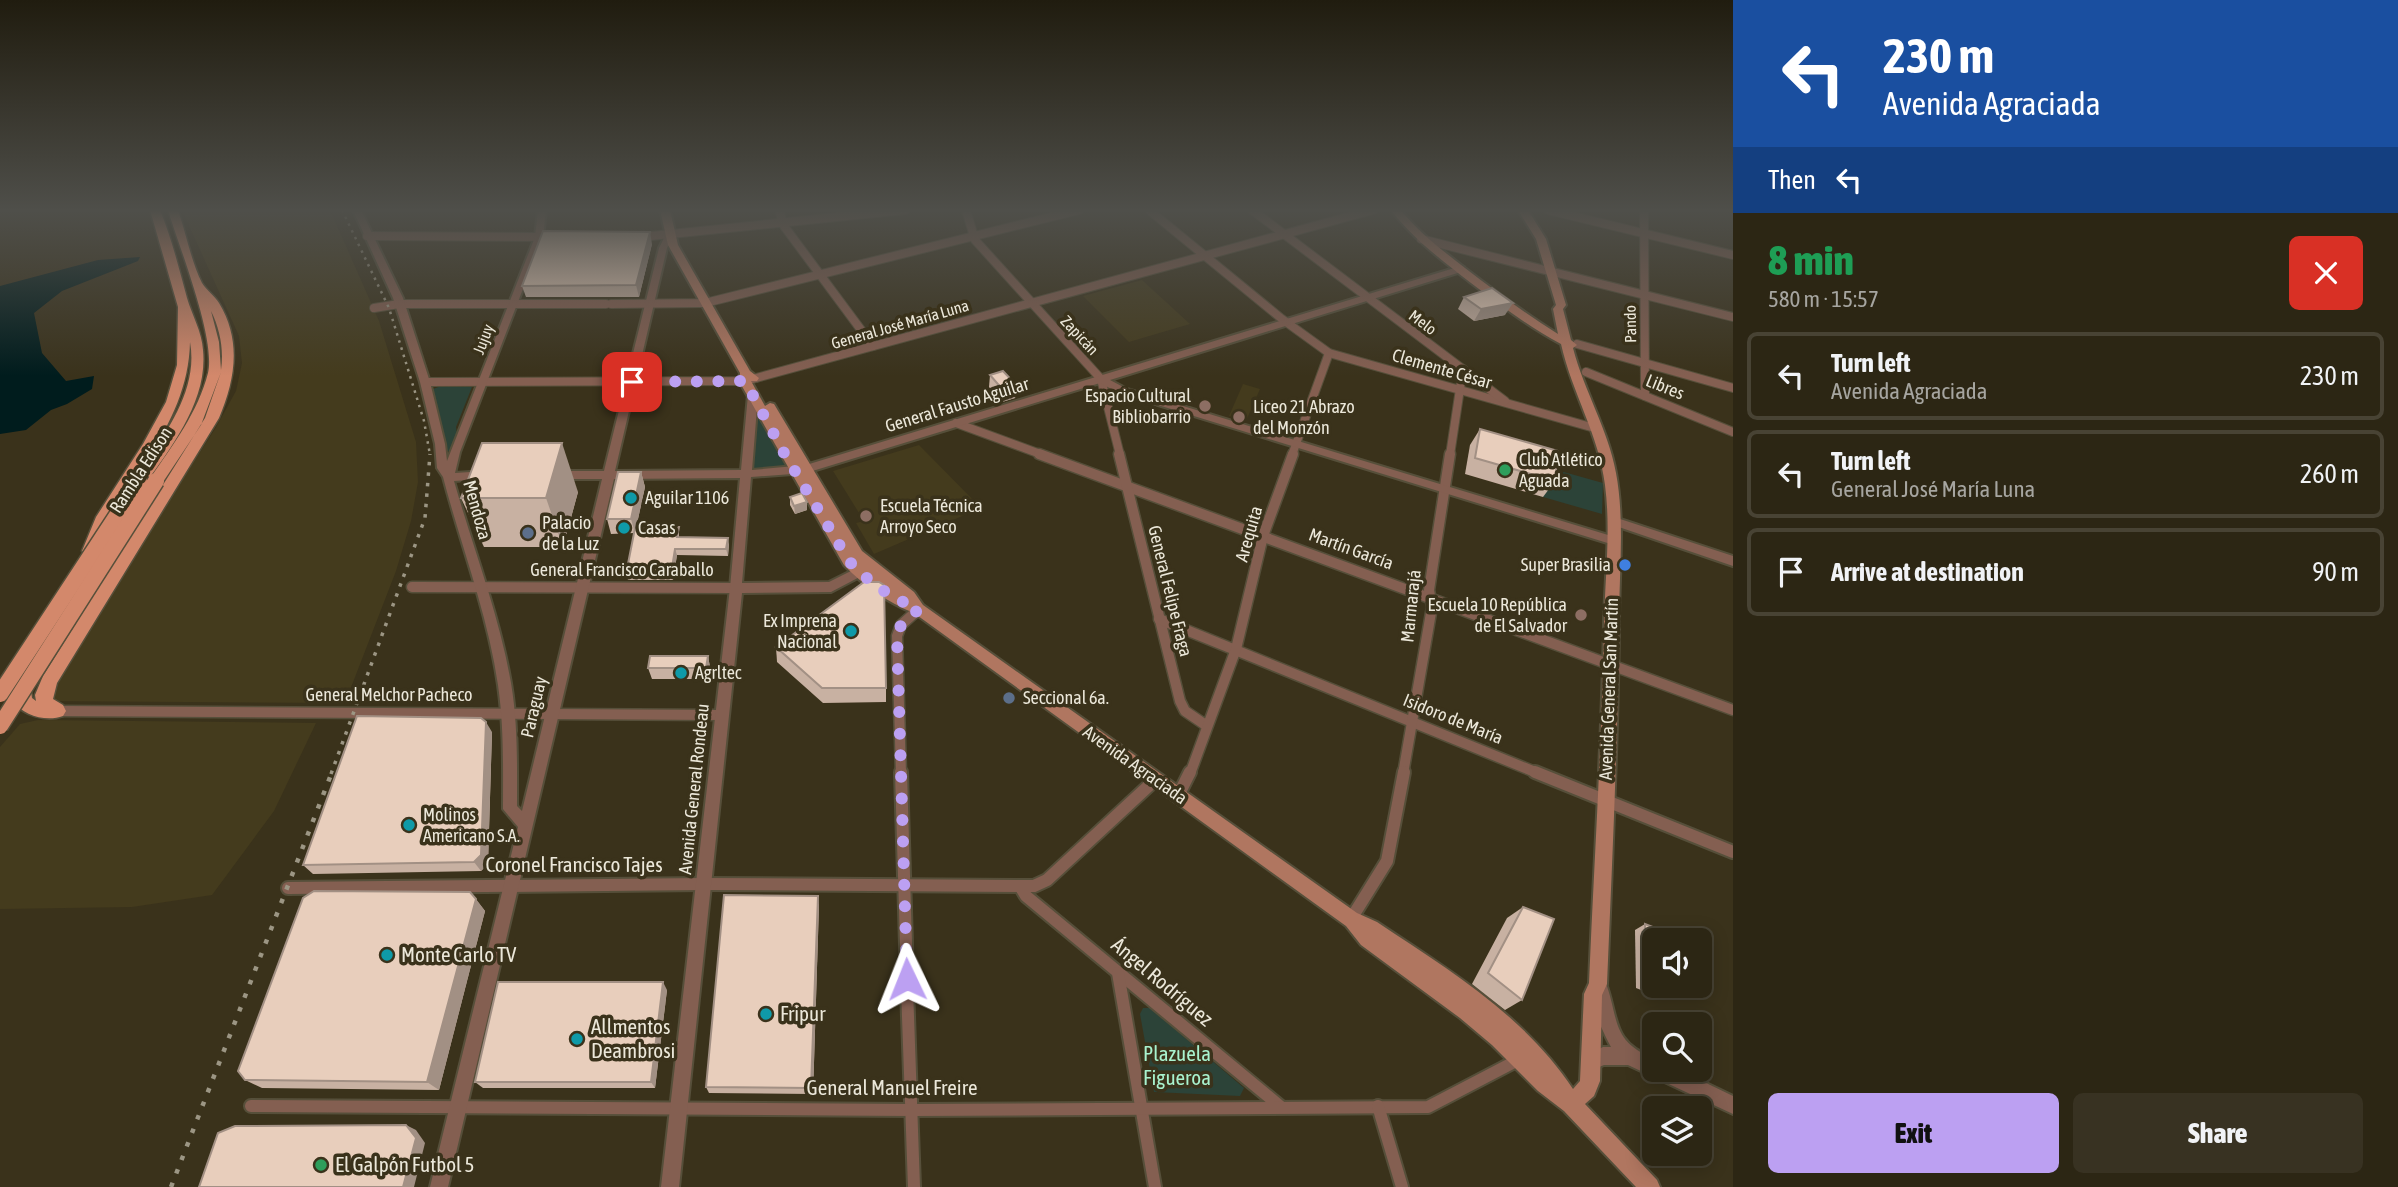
<!DOCTYPE html>
<meta charset="utf-8">
<style>
body{margin:0;font-family:"Asap Condensed",sans-serif;background:#383222;color:#f1f3f6;height:100vh;display:flex;flex-direction:column;font-size:26px;white-space:nowrap}
*{box-sizing:border-box;margin:0}
p{font-size:23px;color:#a6a5a0}
.icon{flex:none;width:38px;height:38px;fill:none;stroke:currentColor;stroke-width:2;stroke-linecap:round;stroke-linejoin:round}
.map{position:relative;flex:1;overflow:hidden}
.sheet{display:flex;flex-direction:column;background:#2c2614;width:665px}
.sheet>*{flex:none}
.hud{background:#1a4fa0;color:#fff;overflow:hidden}
.fabs{position:absolute;left:1642px;top:928px;display:grid;gap:14px}
.fabs a{display:grid;place-items:center;width:70px;height:70px;border-radius:10px;background:#2c2614;box-shadow:0 4px 18px #0003,0 0 0 2px #484334;font-size:35px}
.pin{position:absolute;display:grid;place-items:center;width:60px;height:60px;color:#fff;margin:-30px;border-radius:14px;box-shadow:0 4px 10px #0006}
.me{position:absolute;width:77px;margin:-38px;rotate:358deg;stroke-linejoin:round;filter:drop-shadow(0 0 5px #0008)}
.turn{display:flex;align-items:center;gap:24px;height:147px;padding:0 35px;font-size:32px}
.turn .icon{width:91px;height:91px;stroke-width:2.5}
.turn b{display:block;font-size:49px;line-height:60px}
.then{display:flex;align-items:center;height:66px;padding:0 35px;background:#0003;gap:14px;font-size:26px}
.round{display:grid;place-items:center;flex:none;width:74px;height:74px;border-radius:10px;background:#383222}
.overview{display:flex;align-items:center;justify-content:space-between;height:119px;padding:0 35px}
h1{font-size:42px;font-weight:800;line-height:52px;color:#1e9e55}
.button{display:flex;gap:14px;margin-top:auto;padding:14px 35px}
.button a{flex:1;height:80px;border-radius:10px;background:#bca0f2;color:#111;font-size:28px;font-weight:800;line-height:80px;text-align:center}
.button a+a{background:#383222;color:#f1f3f6}
ul{padding:0;list-style:none}
li{display:flex;align-items:center;gap:21px;height:88px;margin:0 14px 10px;padding:0 21px;border:4px solid #484334;border-radius:10px}
li div{flex:1}
li b{display:block;font-size:26px}
li em{font-style:normal}
main{display:flex;flex:1;min-height:0}
.map>svg:first-child{display:block}
.built{fill:#443b1d}
.green{fill:#2c4338}
.water{fill:#001c1d}
.lines{fill:none;stroke-linecap:round;stroke-linejoin:round}
.minor-far2-casing{stroke:#564f3a;stroke-width:10}
.minor-far1-casing{stroke:#564f3a;stroke-width:13}
.minor-casing{stroke:#564f3a;stroke-width:16}
.tertiary-casing{stroke:#564f3a;stroke-width:4}
.secondary-casing{stroke:#564f3a;stroke-width:4}
.primary-casing{stroke:#564f3a;stroke-width:3}
.minor-far2{stroke:#845f51;stroke-width:8}
.minor-far1{stroke:#845f51;stroke-width:10}
.minor{stroke:#845f51;stroke-width:12}
.tertiary{fill:#845f51;fill-rule:evenodd}
.secondary{fill:#b07660;fill-rule:evenodd}
.primary{fill:#d3886b;fill-rule:evenodd}
.rail-far2{stroke:#9c9684;stroke-width:2.5;stroke-dasharray:2.5 5;stroke-linecap:butt}
.rail-far1{stroke:#9c9684;stroke-width:3.5;stroke-dasharray:3.5 7;stroke-linecap:butt}
.rail{stroke:#9c9684;stroke-width:4.5;stroke-dasharray:4.5 10;stroke-linecap:butt}
.primary-bridge-casing{stroke:#564f3a;stroke-width:19;stroke-linecap:butt}
.primary-bridge{stroke:#d3886b;stroke-width:16}
.wall{fill:#c8b1a2}
.shaded-wall{fill:#a29084}
.building{fill:#e8cebc;stroke:#a29084;stroke-width:2}
.route{stroke:#bca0f2;stroke-width:12;stroke-dasharray:0 21.6}
.education-dot{fill:#8d6e63;stroke:#3a321b;stroke-width:2.5}
.leisure-dot{fill:#2e9e5b;stroke:#3a321b;stroke-width:2.5}
.culture-dot{fill:#0f9aa8;stroke:#3a321b;stroke-width:2.5}
.service-dot{fill:#5c6f8a;stroke:#3a321b;stroke-width:2.5}
.shop-dot{fill:#3f7fe0;stroke:#3a321b;stroke-width:2.5}
.labels{text-anchor:middle;stroke-width:7;stroke-linejoin:round;paint-order:stroke}
.far-street-label{font-size:16px;fill:#ece8da;stroke:#3a321b}
.street-label{font-size:18px;fill:#ece8da;stroke:#3a321b}
.poi-label{font-size:18px;fill:#ece8da;stroke:#3a321b;text-anchor:start}
.near-street-label{font-size:21px;fill:#ece8da;stroke:#3a321b}
.near-poi-label{font-size:21px;fill:#ece8da;stroke:#3a321b;text-anchor:start}
.near-park-label{font-size:21px;fill:#a9f3cf;stroke:#3a321b}
</style>
<main>
<div class="map">
<svg width="1733" height="1187" viewBox="0 0 1733 1187">
<rect width="100%" height="100%" fill="#3a321b"/>
<!-- built -->
<g class="built">
<polygon points="182,210 330,210 379,321 416,442 418,482 411,521 396,571 345,703 39,701 215,429 236,391 242,363 239,336"/>
<polygon points="1142,280 1190,324 1129,342 1083,296"/>
<polygon points="1243,384 1260,389 1246,421 1229,416"/>
<polygon points="919,445 981,508 874,554 856,523 864,521 833,471"/>
<polygon points="38,720 316,723 274,811 212,895 132,907 0,909 0,747 20,724"/>
</g>
<!-- green -->
<g class="green">
<polygon points="441,386 472,387 456,427 457,434 451,452 447,451 431,394 433,389"/>
<polygon points="757,415 786,463 783,467 751,469"/>
<polygon points="1546,467 1603,483 1602,514 1543,497"/>
<polygon points="1143,1008 1150,1008 1244,1088 1240,1096 1154,1092 1140,1014"/>
</g>
<!-- water -->
<polygon class="water" points="140,257 138,261 62,291 34,313 42,353 66,381 94,376 92,389 67,404 51,410 26,430 0,434 0,286 98,260"/>
<g class="lines">
<defs>
<g id="minor-far2">
<polyline points="779,210 784,226 873,346"/>
<polyline points="966,210 975,240 1101,379 1120,455"/>
<polyline points="1149,210 1282,319 1329,353 1598,429"/>
<polyline points="1252,210 1505,401"/>
<polyline points="1548,210 1733,255"/>
<polyline points="1644,210 1645,396"/>
<polyline points="367,236 545,237"/>
<polyline points="641,237 905,210"/>
<polyline points="1421,239 1733,317"/>
<polyline points="611,304 705,303 1079,210"/>
<polyline points="374,308 399,304 606,304"/>
<polyline points="1577,344 1733,388"/>
<polyline points="1586,372 1733,432"/>
<polyline points="425,382 745,381 1373,210"/>
<polyline points="956,423 1043,455"/>
<polyline points="1292,455 1329,353"/>
<polyline points="1450,455 1463,369"/>
</g>
<g id="minor-far1">
<polyline points="1039,454 1733,710"/>
<polyline points="1119,454 1180,701 1185,711 1207,726"/>
<polyline points="412,587 736,588"/>
<polyline points="1159,619 1540,774"/>
<polyline points="57,711 721,715"/>
<polyline points="901,774 897,636 901,625 919,609"/>
<polyline points="1190,774 1236,649 1263,536 1293,454"/>
<polyline points="1403,774 1432,607 1429,590 1450,454"/>
</g>
<g id="minor">
<polyline points="901,772 907,979"/>
<polyline points="1535,772 1733,852"/>
<polyline points="1178,796 1190,772"/>
<polyline points="1020,886 1026,896 1281,1107"/>
<polyline points="288,888 704,884 1034,886 1047,880 1155,780"/>
<polyline points="1351,919 1387,861 1404,772"/>
<polyline points="1118,973 1155,1187"/>
<polyline points="907,988 914,1187"/>
<polyline points="251,1106 912,1110 1428,1107 1520,1059"/>
<polyline points="1378,1106 1402,1187"/>
</g>
<g id="tertiary">
<path d="M353 210H361L403 298 430 382 445 444 447 461 535 237 538 210H546L543 237 460 452 455 473 486 471 492 475 486 479 454 481C473 548 499 614 511 683 518 724 517 765 517 806L522 811 602 479H557L551 475 557 471H604L659 248 666 234 669 233 673 236 667 248 615 471 741 470 748 395 753 392 758 395 752 470 806 465 1461 266 1464 267V271L1110 380 1127 389 1618 538 1620 541 1614 545 1119 393 1100 383 806 473 751 477 742 583 829 582 867 563 873 568 871 571 831 592 742 593 679 1187H661L730 588 740 478 614 479 448 1187H430L518 827 503 809C503 767 504 727 498 685 488 615 461 546 443 477L437 468 435 444 420 382 393 298Z"/>
<polygon points="1614,517 1733,556 1733,566 1610,524 1608,521 1610,518"/>
<path d="M1599 979 1605 981C1619 1016 1610 1042 1654 1058V1069H1677L1733 1096V1114L1628 1065H1604L1592 1070 1586 1067 1583 1061 1586 1055 1603 1047H1611C1603 1032 1586 998 1593 981Z"/>
</g>
<path id="secondary" d="M660 210H670L678 245 750 371 759 378 757 381H751L765 406 770 403 774 404 862 551 914 592 923 605 1357 913 1377 922C1449 970 1524 1015 1573 1089L1580 1081 1584 994 1589 983C1594 863 1602 743 1604 623 1605 578 1611 530 1605 485 1599 435 1572 393 1561 344 1529 327 1500 305 1471 283 1443 261 1413 239 1391 210H1401C1419 233 1442 250 1465 268 1495 291 1526 314 1558 334L1553 309 1556 305 1536 239 1518 210H1528L1546 239 1566 305 1563 309 1571 340 1577 345 1573 348C1584 391 1608 429 1616 473 1625 521 1619 574 1619 622 1618 743 1612 863 1607 984L1602 995 1600 1081 1594 1096 1585 1104 1657 1180 1660 1187H1636L1564 1111 1538 1091 1492 1045 1460 1018 1361 945 1346 926 914 613C887 602 864 586 844 565L739 381 740 373 668 245Z"/>
<g id="primary">
<path d="M150 210H160C172 239 179 269 187 298 192 315 202 332 203 350 208 401 172 446 144 486L139 487 132 483 110 518 95 555 90 557 82 551 96 517 143 444 166 402 177 365 178 307ZM190 342C198 385 171 426 148 459 171 422 189 386 190 342Z"/>
<path d="M168 210H178C186 233 191 261 202 283 206 290 215 296 219 303 242 341 235 380 219 418L57 683 53 699 63 705 66 711 63 716C47 722 22 716 14 701L17 678 23 676 29 678 32 698 36 701 35 695 43 676 205 418 221 372 201 425 161 485H151L149 481 151 477C173 445 198 412 208 373 216 338 179 247 168 210ZM211 311C220 329 224 350 221 370L219 342Z"/>
</g>
</defs>
<!-- minor-far2 casing -->
<use href="#minor-far2" class="minor-far2-casing"/>
<!-- minor-far1 casing -->
<use href="#minor-far1" class="minor-far1-casing"/>
<!-- minor casing -->
<use href="#minor" class="minor-casing"/>
<!-- tertiary casing -->
<use href="#tertiary" class="tertiary-casing"/>
<!-- secondary casing -->
<use href="#secondary" class="secondary-casing"/>
<!-- primary casing -->
<use href="#primary" class="primary-casing"/>
<!-- minor-far2 -->
<use href="#minor-far2" class="minor-far2"/>
<!-- minor-far1 -->
<use href="#minor-far1" class="minor-far1"/>
<!-- minor -->
<use href="#minor" class="minor"/>
<!-- tertiary -->
<use href="#tertiary" class="tertiary"/>
<!-- secondary -->
<use href="#secondary" class="secondary"/>
<!-- primary -->
<use href="#primary" class="primary"/>
<!-- rail-far2 -->
<polyline class="rail-far2" points="342,210 389,308 424,421 430,455"/>
<!-- rail-far1 -->
<polyline class="rail-far1" points="331,774 425,518 430,454"/>
<!-- rail -->
<polyline class="rail" points="171,1187 332,772"/>
<defs>
<g id="primary-bridge">
<polyline points="0,694 139,482"/>
<polyline points="0,726 156,481"/>
</g>
</defs>
<!-- primary-bridge casing -->
<use href="#primary-bridge" class="primary-bridge-casing"/>
<!-- primary-bridge -->
<use href="#primary-bridge" class="primary-bridge"/>
</g>
<!-- wall -->
<g class="wall">
<polygon points="652,244 639,297 526,297 522,286"/>
<polygon points="1464,297 1505,315 1474,321 1458,309"/>
<polygon points="990,375 1017,386 1015,398 1002,402 989,387"/>
<polygon points="1480,429 1555,481 1543,497 1465,474 1470,445"/>
<polygon points="641,472 645,487 636,528 679,527 679,537 729,544 728,556 677,555 673,580 628,580 626,574 634,533 611,534 607,519"/>
<polygon points="578,492 563,547 484,547 461,498"/>
<polygon points="790,497 807,502 807,510 795,514 790,505"/>
<polygon points="776,647 886,688 886,702 823,703 777,662"/>
<polygon points="708,656 710,667 708,679 652,679 648,668"/>
<polygon points="492,732 488,864 481,871 313,874 303,865"/>
<polygon points="470,892 485,911 439,1090 262,1088 245,1080"/>
<polygon points="819,905 813,1094 709,1093 706,1087"/>
<polygon points="1523,907 1522,1000 1505,1010 1472,984 1507,918"/>
<polygon points="1645,924 1674,994 1664,999 1636,988 1635,930"/>
<polygon points="667,990 655,1088 483,1088 475,1082"/>
</g>
<!-- shaded-wall -->
<g class="shaded-wall">
<polygon points="650,232 652,244 639,297 636,285"/>
<polygon points="1513,303 1505,315 1474,321 1481,309"/>
<polygon points="1017,386 1015,398 1002,402 1003,390"/>
<polygon points="562,443 578,492 563,547 546,498"/>
<polygon points="641,472 645,487 635,533 631,519"/>
<polygon points="807,502 807,510 795,514 794,506"/>
<polygon points="728,538 729,544 728,556 726,549"/>
<polygon points="675,549 677,555 673,580 671,574"/>
<polygon points="708,656 710,667 708,679 706,668"/>
<polygon points="486,722 492,732 488,864 481,871 474,862"/>
<polygon points="818,896 819,905 813,1094 811,1088"/>
<polygon points="476,899 485,911 439,1090 427,1082"/>
<polygon points="663,982 667,990 655,1088 651,1082"/>
<polygon points="406,1125 416,1130 425,1143 414,1187 403,1187"/>
</g>
<!-- building -->
<g class="building">
<polygon points="543,231 650,232 636,285 522,286"/>
<polygon points="1492,288 1513,303 1481,309 1464,297"/>
<polygon points="1003,371 1017,386 1003,390 990,375"/>
<polygon points="1480,429 1558,451 1555,481 1475,458"/>
<polygon points="482,443 562,443 546,498 461,498"/>
<polygon points="618,472 641,472 631,519 607,519"/>
<polygon points="802,493 807,502 794,506 790,497"/>
<polygon points="679,527 677,537 728,538 726,549 675,549 671,574 626,574 635,528"/>
<polygon points="864,582 879,582 884,585 886,688 822,688 776,647"/>
<polygon points="650,656 708,656 706,668 648,668"/>
<polygon points="357,716 481,718 486,722 481,855 474,862 303,865"/>
<polygon points="314,891 470,892 476,899 427,1082 245,1080 238,1071 303,898"/>
<polygon points="724,895 818,896 811,1088 706,1087"/>
<polygon points="1523,907 1554,919 1522,1000 1488,973"/>
<polygon points="1645,924 1673,935 1673,940 1654,940 1654,985 1674,985 1674,994 1646,983"/>
<polygon points="498,982 663,982 651,1082 475,1082"/>
<polygon points="406,1125 416,1138 403,1187 199,1187 218,1133 235,1126"/>
</g>
<!-- sky -->
<linearGradient id="sky" x2="0" y2="1"><stop stop-color="#201c0f"/><stop offset="0.56" stop-color="#4f4f4a"/><stop offset="1" stop-color="#4f4f4a" stop-opacity="0"/></linearGradient>
<rect width="1733" height="376" fill="url(#sky)"/>
<g class="lines">
<!-- route -->
<path class="route" d="M632 382 745 381 784 453 849 561C868 582 893 599 919 609L901 625 897 636 907 979"/>
</g>
<!-- markers -->
<g class="education-dot">
<circle cx="1205" cy="406" r="7"/>
<circle cx="1239" cy="417" r="7"/>
<circle cx="866" cy="516" r="7"/>
<circle cx="1581" cy="615" r="7"/>
</g>
<g class="leisure-dot">
<circle cx="1505" cy="470" r="7"/>
<circle cx="321" cy="1165" r="7"/>
</g>
<g class="culture-dot">
<circle cx="631" cy="498" r="7"/>
<circle cx="624" cy="528" r="7"/>
<circle cx="851" cy="631" r="7"/>
<circle cx="681" cy="673" r="7"/>
<circle cx="409" cy="825" r="7"/>
<circle cx="387" cy="955" r="7"/>
<circle cx="766" cy="1014" r="7"/>
<circle cx="577" cy="1039" r="7"/>
</g>
<g class="service-dot">
<circle cx="528" cy="533" r="7"/>
<circle cx="1009" cy="698" r="7"/>
</g>
<circle class="shop-dot" cx="1625" cy="565" r="7"/>
<g class="labels">
<!-- far-street labels -->
<g class="far-street-label">
<text transform="translate(1423 322) rotate(37)" y="6">Melo</text>
<text transform="translate(900 324) rotate(-16)" y="6">General José María Luna</text>
<text transform="translate(1630 324) rotate(-91)" y="6">Pando</text>
<text transform="translate(1080 335) rotate(47)" y="6">Zapicán</text>
<text transform="translate(483 339) rotate(-69)" y="6">Jujuy</text>
</g>
<!-- street labels -->
<g class="street-label">
<text transform="translate(1442 369) rotate(16)" y="6">Clemente César</text>
<text transform="translate(1665 387) rotate(22)" y="6">Libres</text>
<text transform="translate(957 405) rotate(-17)" y="6">General Fausto Aguilar</text>
<text transform="translate(141 470) rotate(-57)" y="6">Rambla Edison</text>
<text transform="translate(477 510) rotate(74)" y="6">Mendoza</text>
<text transform="translate(1249 534) rotate(-74)" y="6">Arequita</text>
<text transform="translate(1351 549) rotate(20)" y="6">Martín García</text>
<text x="622" y="576">General Francisco Caraballo</text>
<text transform="translate(1170 591) rotate(76)" y="6">General Felipe Fraga</text>
<text transform="translate(1411 606) rotate(-84)" y="6">Marmarajá</text>
<text transform="translate(1609 689) rotate(-88)" y="6">Avenida General San Martín</text>
<text x="389" y="701">General Melchor Pacheco</text>
<text transform="translate(534 707) rotate(-77)" y="6">Paraguay</text>
<text transform="translate(1453 719) rotate(22)" y="6">Isidoro de María</text>
<text transform="translate(1135 765) rotate(35)" y="6">Avenida Agraciada</text>
<text transform="translate(694 789) rotate(-84)" y="6">Avenida General Rondeau</text>
</g>
<!-- poi labels -->
<g class="poi-label">
<text x="1191" y="402" text-anchor="end">Espacio Cultural<tspan x="1191" dy="21">Bibliobarrio</tspan></text>
<text x="1253" y="413">Liceo 21 Abrazo<tspan x="1253" dy="21">del Monzón</tspan></text>
<text x="1519" y="466">Club Atlético<tspan x="1519" dy="21">Aguada</tspan></text>
<text x="645" y="504">Aguilar 1106</text>
<text x="880" y="512">Escuela Técnica<tspan x="880" dy="21">Arroyo Seco</tspan></text>
<text x="542" y="529">Palacio<tspan x="542" dy="21">de la Luz</tspan></text>
<text x="638" y="534">Casas</text>
<text x="1611" y="571" text-anchor="end">Super Brasilia</text>
<text x="1567" y="611" text-anchor="end">Escuela 10 República<tspan x="1567" dy="21">de El Salvador</tspan></text>
<text x="837" y="627" text-anchor="end">Ex Imprena<tspan x="837" dy="21">Nacional</tspan></text>
<text x="695" y="679">Agrltec</text>
<text x="1023" y="704">Seccional 6a.</text>
<text x="423" y="821">Molinos<tspan x="423" dy="21">Americano S.A.</tspan></text>
</g>
<!-- near-street labels -->
<g class="near-street-label">
<text x="574" y="872">Coronel Francisco Tajes</text>
<text transform="translate(1162 982) rotate(40)" y="7">Ángel Rodríguez</text>
<text x="892" y="1095">General Manuel Freire</text>
</g>
<!-- near-poi labels -->
<g class="near-poi-label">
<text x="401" y="962">Monte Carlo TV</text>
<text x="780" y="1021">Fripur</text>
<text x="591" y="1034">Allmentos<tspan x="591" dy="24">Deambrosi</tspan></text>
<text x="335" y="1172">El Galpón Futbol 5</text>
</g>
<!-- near-park labels -->
<g class="near-park-label">
<text x="1177" y="1061">Plazuela<tspan x="1177" dy="24">Figueroa</tspan></text>
</g>
</g>
</svg>
<div class="fabs">
<a><svg class="icon" aria-label="sound" viewBox="0 0 24 24"><path d="M4 9h4l5-4v14l-5-4H4zM17 9q2 3 0 6"/></svg></a>
<a><svg class="icon" aria-label="search" viewBox="0 0 24 24"><circle cx="10" cy="10" r="6"/><path d="M15 15l6 6"/></svg></a>
<a><svg class="icon" aria-label="layers" viewBox="0 0 24 24"><path d="M12 4l9 5-9 5-9-5zM3 14l9 5 9-5"/></svg></a>
</div>
<div class="pin" style="left:632px;top:382px;background:#d93025"><svg class="icon" aria-label="arrive" viewBox="0 0 24 24"><path d="M6 21V4h12l-3 4 3 4H6"/></svg></div>
<svg class="me" style="left:907px;top:979px" viewBox="-20 -20 40 40"><path d="M0-17L14 15 0 8-14 15z" fill="#bca0f2" stroke="#fff" stroke-width="4"/></svg>
</div>
<section class="sheet">
<div class="hud">
<div class="turn"><svg class="icon" aria-label="left" viewBox="0 0 24 24"><path d="M17 20v-9H6M10 6l-5 5 5 5"/></svg><div><b>230 m</b>Avenida Agraciada</div></div>
<div class="then">Then<svg class="icon" aria-label="left" viewBox="0 0 24 24"><path d="M17 20v-9H6M10 6l-5 5 5 5"/></svg></div>
</div>
<div class="overview"><div><h1>8 min</h1><p>580 m · 15:57</p></div><a class="round" style="background:#d93025;color:#fff"><svg class="icon" aria-label="close" viewBox="0 0 24 24"><path d="M6 6l12 12M18 6L6 18"/></svg></a></div>
<ul>
<li><svg class="icon" aria-label="left" viewBox="0 0 24 24"><path d="M17 20v-9H6M10 6l-5 5 5 5"/></svg><div><b>Turn left</b><p>Avenida Agraciada</p></div><em>230 m</em></li>
<li><svg class="icon" aria-label="left" viewBox="0 0 24 24"><path d="M17 20v-9H6M10 6l-5 5 5 5"/></svg><div><b>Turn left</b><p>General José María Luna</p></div><em>260 m</em></li>
<li><svg class="icon" aria-label="arrive" viewBox="0 0 24 24"><path d="M6 21V4h12l-3 4 3 4H6"/></svg><div><b>Arrive at destination</b></div><em>90 m</em></li>
</ul>
<div class="button"><a>Exit</a><a>Share</a></div>
</section>
</main>
